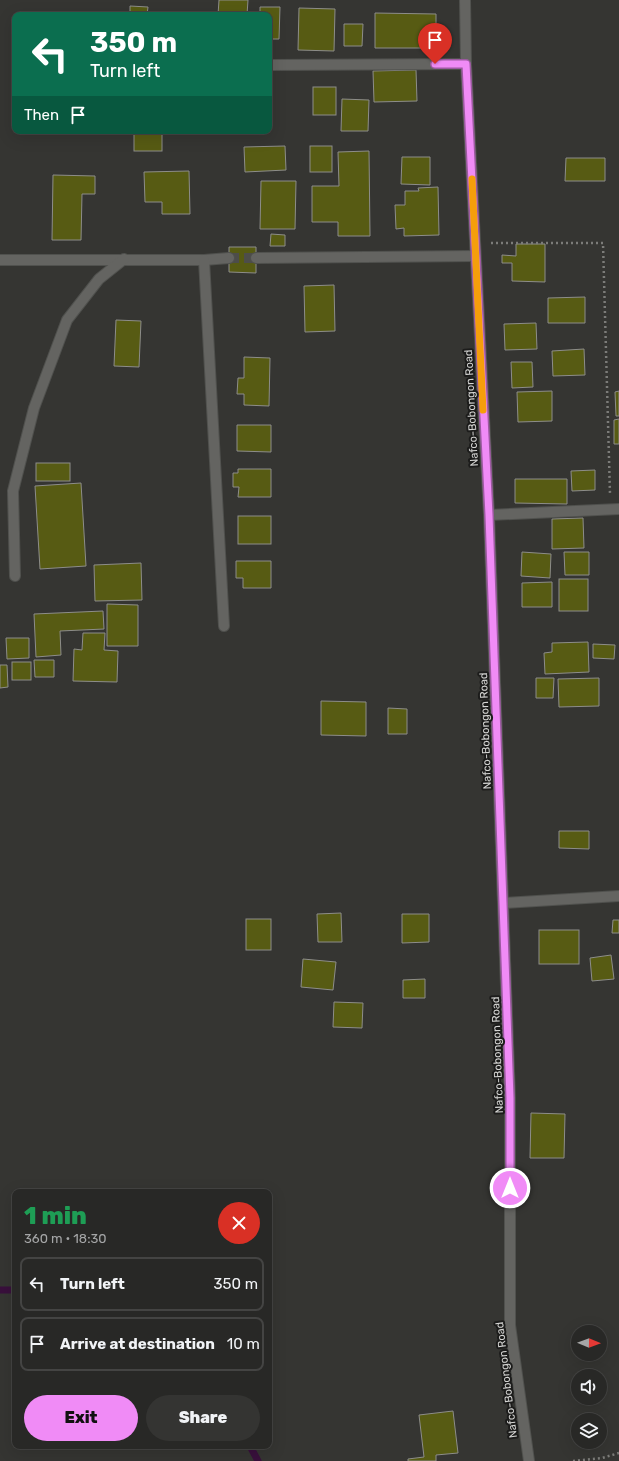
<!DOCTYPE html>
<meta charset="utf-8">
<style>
body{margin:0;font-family:Rubik,sans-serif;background:#343432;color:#f1f3f6;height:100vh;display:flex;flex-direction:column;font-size:15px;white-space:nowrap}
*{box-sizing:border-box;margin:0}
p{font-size:13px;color:#a5a6a7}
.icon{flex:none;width:22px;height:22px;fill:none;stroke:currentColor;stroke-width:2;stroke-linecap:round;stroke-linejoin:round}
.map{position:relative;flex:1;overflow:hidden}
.sheet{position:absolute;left:12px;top:1189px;width:260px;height:260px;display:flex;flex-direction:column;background:#282826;border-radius:8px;box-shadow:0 4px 16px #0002,0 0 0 1px #444443}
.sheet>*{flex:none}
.top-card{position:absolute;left:12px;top:12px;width:260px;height:122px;border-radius:8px;box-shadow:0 4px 16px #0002,0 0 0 1px #444443;background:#0b6e4f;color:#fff;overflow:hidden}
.needle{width:26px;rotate:91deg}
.buttons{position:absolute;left:571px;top:1325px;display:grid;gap:8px}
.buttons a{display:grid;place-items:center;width:36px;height:36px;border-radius:50%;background:#282826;box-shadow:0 4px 16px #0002,0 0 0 1px #444443;font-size:20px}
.pin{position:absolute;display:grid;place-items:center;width:34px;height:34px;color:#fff;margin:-41px -17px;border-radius:50% 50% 50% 0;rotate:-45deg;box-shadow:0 0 4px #0007}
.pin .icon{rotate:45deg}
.me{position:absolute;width:44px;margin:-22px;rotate:0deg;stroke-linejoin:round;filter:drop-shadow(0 0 3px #0008)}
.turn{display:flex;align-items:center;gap:14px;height:84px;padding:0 12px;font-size:18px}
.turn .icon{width:52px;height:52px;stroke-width:2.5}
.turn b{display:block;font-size:28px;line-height:34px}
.then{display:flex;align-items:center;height:38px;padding:0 12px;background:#0003;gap:8px;font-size:15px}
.round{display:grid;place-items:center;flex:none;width:42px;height:42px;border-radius:21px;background:#343432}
.summary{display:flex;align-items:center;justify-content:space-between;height:68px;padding:0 12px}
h1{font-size:24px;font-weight:800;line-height:30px;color:#1e9e55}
.button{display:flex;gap:8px;margin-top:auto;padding:8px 12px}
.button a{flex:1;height:46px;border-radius:24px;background:#f08bf6;color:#111;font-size:16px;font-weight:800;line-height:46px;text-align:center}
.button a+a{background:#343432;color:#f1f3f6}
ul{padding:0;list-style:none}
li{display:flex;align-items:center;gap:12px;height:54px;margin:0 8px 6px;padding:0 4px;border:2px solid #444443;border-radius:8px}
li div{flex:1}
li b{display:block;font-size:15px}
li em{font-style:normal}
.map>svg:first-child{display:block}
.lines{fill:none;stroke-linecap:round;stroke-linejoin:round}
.stream{stroke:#39103c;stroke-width:7}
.building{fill:#575b13;stroke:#8d8d8a}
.minor-tunnel{stroke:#4d4d4a;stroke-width:10;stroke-dasharray:10 5;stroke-linecap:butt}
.minor-casing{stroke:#50514e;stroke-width:12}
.tertiary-casing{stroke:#50514e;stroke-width:12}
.path{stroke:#7c7c79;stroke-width:2.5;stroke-dasharray:2 3;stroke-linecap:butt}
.minor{stroke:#646461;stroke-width:10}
.tertiary{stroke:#646461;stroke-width:10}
.route-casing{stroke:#9c5aa0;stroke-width:10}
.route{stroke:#f08bf6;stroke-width:7}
.slow{stroke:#f59e0b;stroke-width:7}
.labels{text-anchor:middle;stroke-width:4;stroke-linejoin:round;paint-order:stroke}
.street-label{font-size:11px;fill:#d6d6d4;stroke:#1c1c1b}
</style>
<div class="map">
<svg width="619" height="1461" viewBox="0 0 619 1461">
<rect width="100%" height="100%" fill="#353532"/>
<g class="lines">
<!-- stream -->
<g class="stream">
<polyline points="0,1290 15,1290"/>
<polyline points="250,1446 258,1461"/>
</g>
</g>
<!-- building -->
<g class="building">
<polygon points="219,0 248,0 247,15 218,15"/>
<polygon points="130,6 148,7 147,15 130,15"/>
<polygon points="260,7 280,7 279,39 269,39 269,15 260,15"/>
<polygon points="299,8 335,9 334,51 298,50"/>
<polygon points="375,13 436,14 436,48 375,48"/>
<polygon points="344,24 363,24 362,46 344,46"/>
<polygon points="416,70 417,101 374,102 373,71"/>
<rect x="313" y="87" width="23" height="28"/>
<polygon points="342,99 369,100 368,131 341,131"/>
<rect x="134" y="131" width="28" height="20"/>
<polygon points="285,146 286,170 245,172 244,147"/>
<rect x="310" y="146" width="22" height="26"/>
<polygon points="369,151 370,236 338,236 338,222 312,222 312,186 339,186 338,152"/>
<polygon points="402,157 430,157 430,185 401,184"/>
<polygon points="566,158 605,158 605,181 565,181"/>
<polygon points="189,171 190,214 162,214 162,202 145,202 144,172"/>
<polygon points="53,175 95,176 95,194 82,194 81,240 52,240"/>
<polygon points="261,181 296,181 295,229 260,229"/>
<polygon points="438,187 439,235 404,236 404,228 396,229 395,205 405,205 405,191 419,191 418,188"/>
<polygon points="271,234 285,235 285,246 270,246"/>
<polygon points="516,244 545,244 545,282 512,281 512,263 502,263 502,255 516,256"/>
<polygon points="229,247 256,247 256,273 229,272"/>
<polygon points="334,285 335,331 305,332 304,286"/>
<polygon points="585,297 585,323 548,323 548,298"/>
<polygon points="116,320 141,321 139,367 114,366"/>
<polygon points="536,323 537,349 505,350 504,324"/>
<polygon points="584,349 585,375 553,376 552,351"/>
<polygon points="244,357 270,358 269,406 244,405 244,394 237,394 238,378 244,378"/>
<polygon points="511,362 532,362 533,387 512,388"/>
<polygon points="552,391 552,421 518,422 517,392"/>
<polygon points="619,391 619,416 616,416 615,392"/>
<polygon points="619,419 619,444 614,444 614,420"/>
<polygon points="237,425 271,425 271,452 237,451"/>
<rect x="36" y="463" width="34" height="18"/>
<polygon points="238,469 271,469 271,497 238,497 239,487 233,487 233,473 238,473"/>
<polygon points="595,470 595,490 572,491 571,471"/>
<polygon points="515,479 567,479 567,504 515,503"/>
<polygon points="81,483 86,566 40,569 35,486"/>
<rect x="238" y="516" width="33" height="28"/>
<polygon points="583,518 584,548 552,549 552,519"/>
<polygon points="522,552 551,554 550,578 521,576"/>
<polygon points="564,552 589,552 589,575 565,575"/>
<polygon points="236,561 271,561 271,588 243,588 243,578 236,578"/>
<polygon points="141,563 142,600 95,601 94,565"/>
<rect x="559" y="579" width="29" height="32"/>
<polygon points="552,582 552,607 522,607 522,583"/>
<polygon points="107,604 138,605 138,646 107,646"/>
<polygon points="103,611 104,629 60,631 61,655 36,657 34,614"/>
<polygon points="83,633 105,633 104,650 118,651 117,682 73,681 74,649 82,650"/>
<polygon points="6,638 29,638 29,658 7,659"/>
<polygon points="588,642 589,672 545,674 544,653 552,652 552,643"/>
<polygon points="593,644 615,645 614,659 593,658"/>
<polygon points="34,660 54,660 54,677 35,677"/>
<rect x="12" y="662" width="19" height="18"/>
<polygon points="0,665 7,665 8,687 0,688"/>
<polygon points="536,678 554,678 553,698 536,698"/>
<polygon points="599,678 599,706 559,707 558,679"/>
<polygon points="321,701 366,702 366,736 321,735"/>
<polygon points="388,708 407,709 407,734 388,734"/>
<polygon points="559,831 589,831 589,849 559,848"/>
<polygon points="341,913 342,942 318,942 317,914"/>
<polygon points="402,914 429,914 429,942 402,943"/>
<rect x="246" y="919" width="25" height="31"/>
<polygon points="613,920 619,920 619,933 612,933"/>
<rect x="539" y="930" width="40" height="34"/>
<polygon points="611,955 614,979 592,981 590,958"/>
<polygon points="303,959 336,962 333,990 301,987"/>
<polygon points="425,979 425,998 403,998 403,980"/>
<polygon points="334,1002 363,1003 362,1028 333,1027"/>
<polygon points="531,1113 565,1114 564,1158 530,1158"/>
<polygon points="453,1411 458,1453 436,1455 436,1461 408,1461 408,1459 424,1457 419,1415"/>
</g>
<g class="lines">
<!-- minor-tunnel -->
<polyline class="minor-tunnel" points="229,258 256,258"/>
<defs>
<g id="minor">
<polyline points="269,65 466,64"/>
<polyline points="256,258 475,256"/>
<polyline points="0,260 204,260 229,258"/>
<polyline points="204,260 224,626"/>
<polyline points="489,515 619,509"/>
<polyline points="15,576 13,491 34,408 67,320 99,279 124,259"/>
<polyline points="503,903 619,896"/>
</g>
<polyline id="tertiary" points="465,0 466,64 489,515 510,1098 510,1325 529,1461"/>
</defs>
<!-- minor casing -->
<use href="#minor" class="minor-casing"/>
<!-- tertiary casing -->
<use href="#tertiary" class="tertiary-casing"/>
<!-- path -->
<g class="path">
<polyline points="491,243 603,243 610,494"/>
<polyline points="573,1461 602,1458 619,1453"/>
</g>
<!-- minor -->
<use href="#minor" class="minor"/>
<!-- tertiary -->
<use href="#tertiary" class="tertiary"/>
</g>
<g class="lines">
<defs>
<polyline id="route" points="435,64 466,64 489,515 510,1098 510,1188"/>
</defs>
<!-- route casing -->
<use href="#route" class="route-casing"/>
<!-- route -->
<use href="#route" class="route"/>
<!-- slow -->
<polyline class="slow" points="472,179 483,410"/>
</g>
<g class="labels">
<!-- street labels -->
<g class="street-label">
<text transform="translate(471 408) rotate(-93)" y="4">Nafco-Bobongon Road</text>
<text transform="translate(485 731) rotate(-92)" y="4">Nafco-Bobongon Road</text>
<text transform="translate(497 1055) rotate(-92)" y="4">Nafco-Bobongon Road</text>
<text transform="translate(506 1380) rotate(-97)" y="4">Nafco-Bobongon Road</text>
</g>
</g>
</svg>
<div class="buttons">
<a><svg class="needle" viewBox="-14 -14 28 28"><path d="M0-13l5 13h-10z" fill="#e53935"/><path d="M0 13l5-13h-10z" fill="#a5a6a7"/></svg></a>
<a><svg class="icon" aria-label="sound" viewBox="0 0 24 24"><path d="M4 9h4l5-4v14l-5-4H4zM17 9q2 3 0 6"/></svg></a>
<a><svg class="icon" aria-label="layers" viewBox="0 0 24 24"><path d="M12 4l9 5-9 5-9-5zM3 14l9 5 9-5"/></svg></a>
</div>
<div class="pin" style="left:435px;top:64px;background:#d93025"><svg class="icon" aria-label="arrive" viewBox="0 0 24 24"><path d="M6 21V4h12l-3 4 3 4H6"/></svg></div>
<svg class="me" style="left:510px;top:1188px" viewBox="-20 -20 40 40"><circle r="17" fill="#f08bf6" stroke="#fff" stroke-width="3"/><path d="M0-11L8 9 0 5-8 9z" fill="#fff"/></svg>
<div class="top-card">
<div class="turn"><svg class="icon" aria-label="left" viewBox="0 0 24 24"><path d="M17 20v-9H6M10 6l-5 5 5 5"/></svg><div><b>350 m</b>Turn left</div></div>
<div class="then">Then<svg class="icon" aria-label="arrive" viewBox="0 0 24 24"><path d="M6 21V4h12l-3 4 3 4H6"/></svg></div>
</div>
<section class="sheet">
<div class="summary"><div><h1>1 min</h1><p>360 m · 18:30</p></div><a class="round" style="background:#d93025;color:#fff"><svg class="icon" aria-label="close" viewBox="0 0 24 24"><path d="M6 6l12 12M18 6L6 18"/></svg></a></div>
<ul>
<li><svg class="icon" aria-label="left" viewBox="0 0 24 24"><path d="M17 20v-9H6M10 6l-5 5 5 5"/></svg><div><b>Turn left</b></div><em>350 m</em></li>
<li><svg class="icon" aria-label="arrive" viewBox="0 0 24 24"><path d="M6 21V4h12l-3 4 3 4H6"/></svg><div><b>Arrive at destination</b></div><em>10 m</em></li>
</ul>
<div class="button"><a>Exit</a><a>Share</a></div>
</section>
</div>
